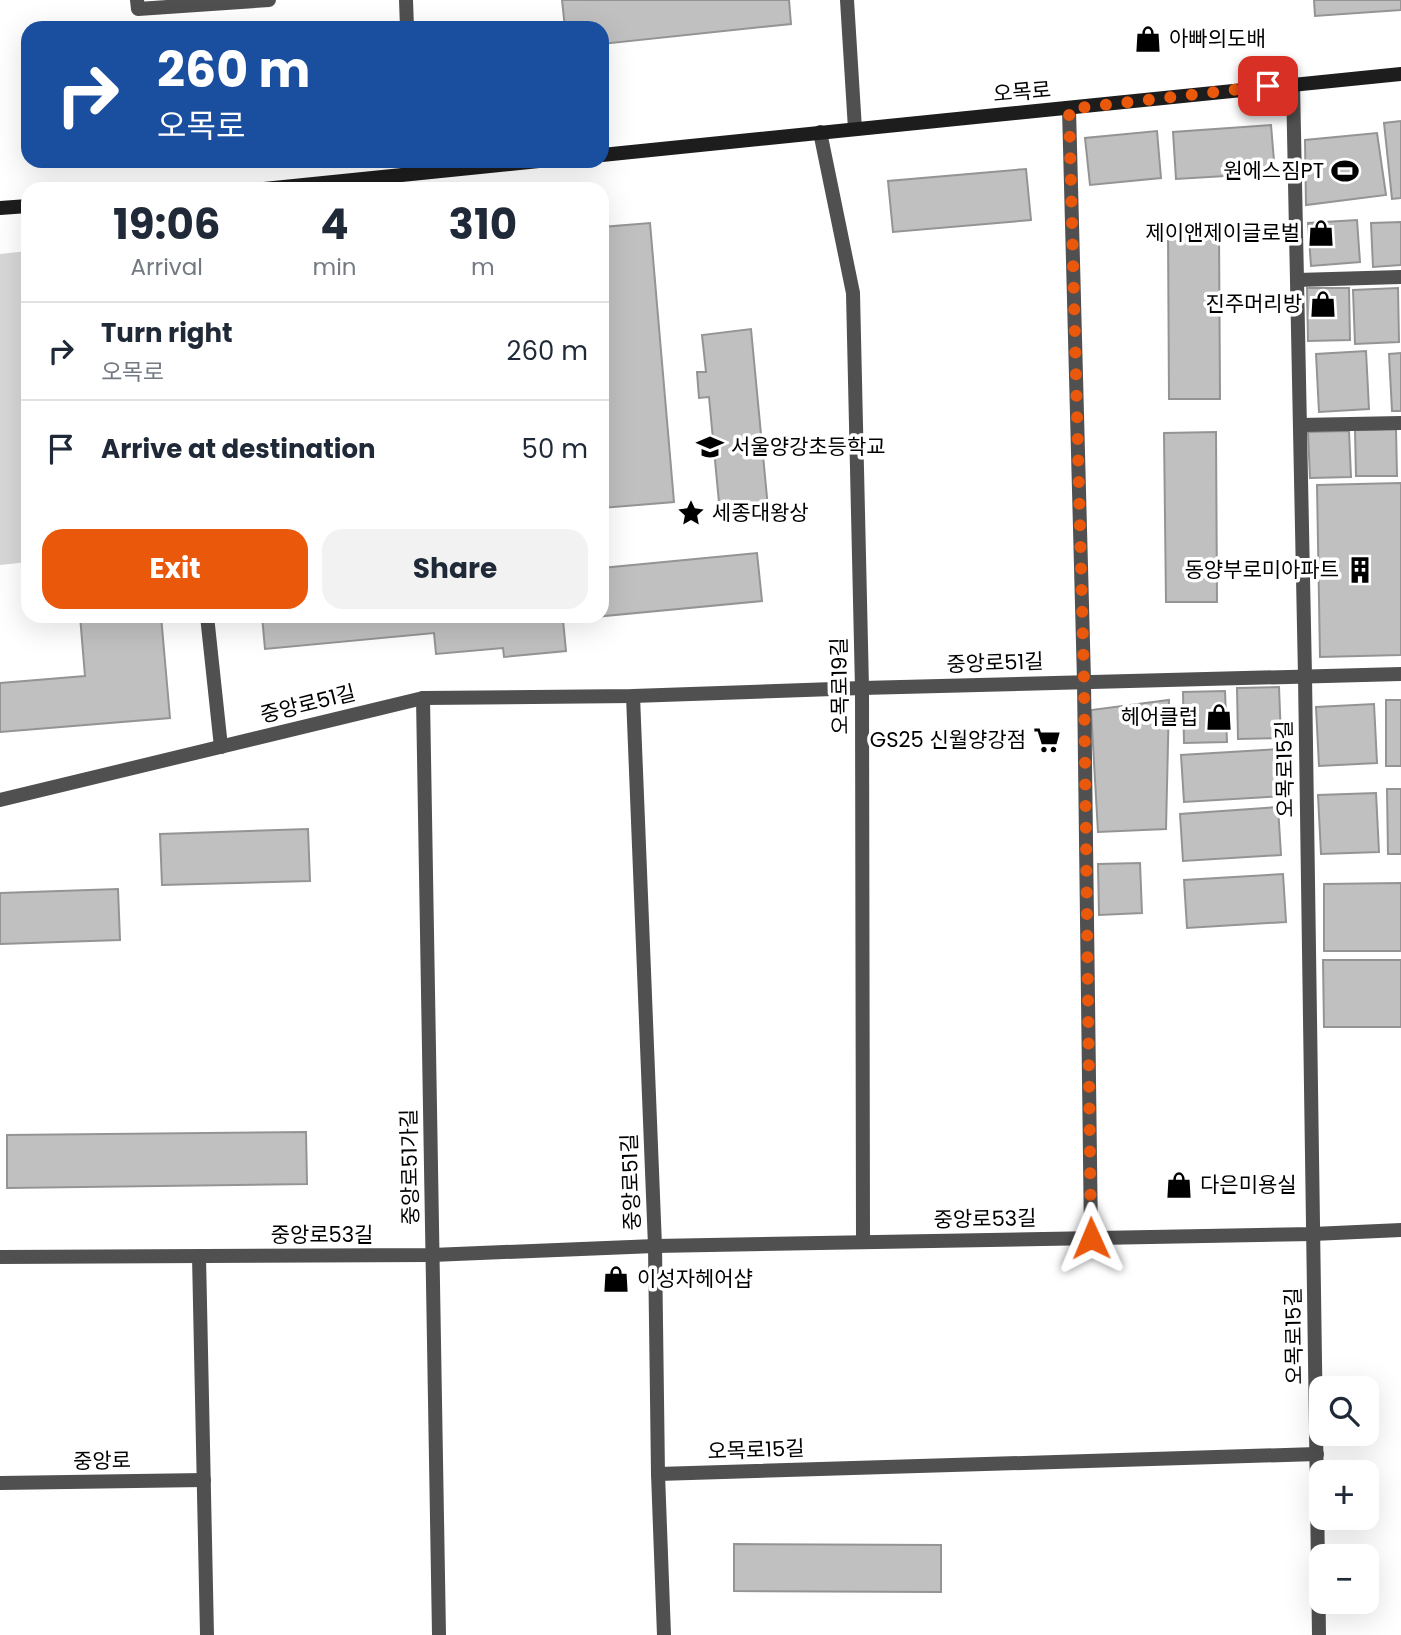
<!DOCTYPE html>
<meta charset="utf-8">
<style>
body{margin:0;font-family:Poppins,"Noto Sans KR",sans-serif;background:#f2f2f3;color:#1f2937;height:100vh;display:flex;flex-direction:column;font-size:26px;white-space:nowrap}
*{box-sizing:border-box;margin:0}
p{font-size:23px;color:#747a83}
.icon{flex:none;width:38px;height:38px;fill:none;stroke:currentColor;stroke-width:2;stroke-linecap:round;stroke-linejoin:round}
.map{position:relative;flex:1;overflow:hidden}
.details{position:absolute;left:21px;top:182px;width:588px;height:441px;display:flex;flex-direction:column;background:#fff;border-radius:21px;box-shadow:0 7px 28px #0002}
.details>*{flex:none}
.guide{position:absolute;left:21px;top:21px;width:588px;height:147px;border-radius:21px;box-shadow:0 7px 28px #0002;background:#1a4fa0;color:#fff;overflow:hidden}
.controls{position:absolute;left:1309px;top:1376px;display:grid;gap:14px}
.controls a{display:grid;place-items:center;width:70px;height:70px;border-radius:14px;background:#fff;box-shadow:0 7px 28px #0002;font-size:35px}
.pin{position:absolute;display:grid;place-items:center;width:60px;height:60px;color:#fff;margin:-30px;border-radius:14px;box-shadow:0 4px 10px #0006}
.me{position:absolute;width:77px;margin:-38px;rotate:359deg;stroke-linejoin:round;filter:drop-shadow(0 0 5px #0008)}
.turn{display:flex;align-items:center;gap:24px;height:147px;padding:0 21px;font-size:32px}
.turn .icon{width:91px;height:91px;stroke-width:2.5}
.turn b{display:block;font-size:49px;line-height:60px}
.eta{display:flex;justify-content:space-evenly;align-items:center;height:119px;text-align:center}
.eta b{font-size:42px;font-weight:700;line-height:49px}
.button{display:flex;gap:14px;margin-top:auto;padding:14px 21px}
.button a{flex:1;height:80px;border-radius:21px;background:#ea580c;color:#fff;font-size:28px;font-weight:700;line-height:80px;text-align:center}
.button a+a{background:#f2f2f3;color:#1f2937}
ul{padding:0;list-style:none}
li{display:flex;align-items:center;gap:21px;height:98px;padding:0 21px;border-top:2px solid #e0e1e3}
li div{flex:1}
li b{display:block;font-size:26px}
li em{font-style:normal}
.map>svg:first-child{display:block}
.green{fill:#d7d7d7}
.building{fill:#c0c0c0;stroke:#949494;stroke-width:2}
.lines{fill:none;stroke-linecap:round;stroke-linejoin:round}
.service{stroke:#505050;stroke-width:14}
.minor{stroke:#505050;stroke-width:14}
.secondary{stroke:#1d1d1d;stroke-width:14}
.route{stroke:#ea580c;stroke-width:12;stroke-dasharray:0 21.6}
.labels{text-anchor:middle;stroke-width:7;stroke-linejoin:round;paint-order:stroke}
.poi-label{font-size:21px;fill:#000;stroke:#fff;text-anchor:end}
.street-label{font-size:21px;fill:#000;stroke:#fff}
</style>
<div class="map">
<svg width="1401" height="1635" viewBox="0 0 1401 1635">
<rect width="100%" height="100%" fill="#fff"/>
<!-- green -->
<polygon class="green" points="28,251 28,562 0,565 0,254"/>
<!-- building -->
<g class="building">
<polygon points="562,0 789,0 791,24 602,44 602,28 565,28"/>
<polygon points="1314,0 1401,0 1401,10 1315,16"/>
<polygon points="1401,121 1401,198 1392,199 1384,123"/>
<polygon points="1271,125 1275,173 1176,179 1173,132"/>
<polygon points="1157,131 1161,178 1090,185 1085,138"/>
<polygon points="1377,133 1386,195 1306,205 1305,140"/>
<polygon points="1026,169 1031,220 893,232 888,181"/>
<polygon points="1357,220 1360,262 1311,266 1308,223"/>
<polygon points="1401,222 1401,265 1373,267 1371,223"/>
<polygon points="650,223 674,502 602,508 602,227"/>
<polygon points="1168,229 1219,229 1220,399 1169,399"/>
<polygon points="1307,288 1349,288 1350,340 1308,341"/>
<polygon points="1398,288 1399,342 1355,344 1353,290"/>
<polygon points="751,329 768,508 720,513 709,397 699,398 697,372 706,372 702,335"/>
<polygon points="1366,351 1369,409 1319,412 1316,354"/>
<polygon points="1401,353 1401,411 1392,411 1389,354"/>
<polygon points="1396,429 1397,476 1356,476 1355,430"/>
<polygon points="1349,431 1351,477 1310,478 1308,432"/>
<polygon points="1216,432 1217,602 1166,602 1164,433"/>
<polygon points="1401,483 1401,655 1320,657 1317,485"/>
<polygon points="757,553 762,601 563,620 566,651 504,657 503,648 436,654 434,633 265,649 262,616 602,616 602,568"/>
<polygon points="80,616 161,616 170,718 0,732 0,683 85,676"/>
<polygon points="1279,687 1281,738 1238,739 1237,688"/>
<polygon points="1225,691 1227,742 1184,743 1183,692"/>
<polygon points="1169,700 1166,829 1098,832 1091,710"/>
<rect x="1386" y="700" width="15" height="66"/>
<polygon points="1374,704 1377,763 1319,766 1316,707"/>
<polygon points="1280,749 1283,796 1184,802 1181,755"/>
<polygon points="1387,789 1401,789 1401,854 1388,854"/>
<polygon points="1376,793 1379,852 1321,854 1318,795"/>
<polygon points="1278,807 1281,855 1183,861 1180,814"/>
<polygon points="308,829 310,881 162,885 160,834"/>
<polygon points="1140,863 1142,913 1099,915 1098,864"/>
<polygon points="1283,874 1286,922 1187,928 1184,880"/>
<polygon points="1401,883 1401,951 1324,951 1324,884"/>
<polygon points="118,889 120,940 0,944 0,893"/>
<polygon points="1323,960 1401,960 1401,1027 1324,1027"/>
<polygon points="306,1132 307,1184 7,1188 7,1135"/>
<polygon points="734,1544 941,1545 941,1592 734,1591"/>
</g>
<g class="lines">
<!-- service -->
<g class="service">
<polyline points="137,0 138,9 269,0"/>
<polyline points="1297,280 1401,277"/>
<polyline points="1300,425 1401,423"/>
</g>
<!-- minor -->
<g class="minor">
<polyline points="406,0 407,28"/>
<polyline points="847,0 855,129"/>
<polyline points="1293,83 1305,676 1319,1635"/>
<polyline points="1069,109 1084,681 1091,1238"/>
<polyline points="820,132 853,293 862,688 863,1242"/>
<polyline points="207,616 221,747"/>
<polyline points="633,696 655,1246 658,1474 664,1635"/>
<polyline points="423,698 439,1635"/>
<polyline points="0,800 423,698 633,696 862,688 1401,674"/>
<polyline points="199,1256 207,1635"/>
<polyline points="0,1257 432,1255 655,1246 1313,1234 1401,1230"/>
<polyline points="658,1474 1317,1454"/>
<polyline points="0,1483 204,1480"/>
</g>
<!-- secondary -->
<g class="secondary">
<polyline points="602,155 1401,74"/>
<polyline points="264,189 539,161"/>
<polyline points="0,208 28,206"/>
</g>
</g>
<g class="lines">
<!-- route -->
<polyline class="route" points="1091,1238 1084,681 1069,109 1268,86"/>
</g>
<!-- icons -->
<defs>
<symbol id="shop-bare" viewBox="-9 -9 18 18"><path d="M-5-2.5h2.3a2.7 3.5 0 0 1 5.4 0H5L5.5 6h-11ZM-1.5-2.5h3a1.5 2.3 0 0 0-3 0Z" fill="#000" stroke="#fff" stroke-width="2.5" paint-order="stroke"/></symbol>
<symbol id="stadium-bare" viewBox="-9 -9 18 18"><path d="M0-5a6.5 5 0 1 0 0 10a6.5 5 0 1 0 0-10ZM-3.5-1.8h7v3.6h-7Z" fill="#000" stroke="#fff" stroke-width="2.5" paint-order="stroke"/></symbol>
<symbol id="school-bare" viewBox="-9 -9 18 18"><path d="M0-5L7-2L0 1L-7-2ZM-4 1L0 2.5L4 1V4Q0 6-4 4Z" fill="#000" stroke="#fff" stroke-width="2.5" paint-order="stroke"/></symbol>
<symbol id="sight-bare" viewBox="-9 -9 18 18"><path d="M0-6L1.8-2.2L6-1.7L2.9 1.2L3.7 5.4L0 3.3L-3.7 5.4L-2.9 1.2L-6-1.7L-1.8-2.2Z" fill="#000" stroke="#fff" stroke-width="2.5" paint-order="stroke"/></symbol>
<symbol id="building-bare" viewBox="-9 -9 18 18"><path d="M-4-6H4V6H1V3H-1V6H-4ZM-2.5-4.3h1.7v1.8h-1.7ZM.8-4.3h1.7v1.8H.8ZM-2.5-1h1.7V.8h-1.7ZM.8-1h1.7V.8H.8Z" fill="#000" stroke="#fff" stroke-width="2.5" paint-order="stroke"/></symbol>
<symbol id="supermarket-bare" viewBox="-9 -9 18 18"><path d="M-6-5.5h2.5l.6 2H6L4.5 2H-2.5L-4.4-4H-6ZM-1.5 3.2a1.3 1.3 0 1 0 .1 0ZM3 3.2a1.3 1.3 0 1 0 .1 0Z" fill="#000" stroke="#fff" stroke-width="2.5" paint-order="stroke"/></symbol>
</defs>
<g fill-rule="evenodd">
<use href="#shop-bare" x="1129" y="20" width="38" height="38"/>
<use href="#stadium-bare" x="1326" y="152" width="38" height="38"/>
<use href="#shop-bare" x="1302" y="214" width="38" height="38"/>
<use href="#shop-bare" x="1304" y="285" width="38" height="38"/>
<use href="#school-bare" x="691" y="428" width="38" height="38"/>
<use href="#sight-bare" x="672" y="494" width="38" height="38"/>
<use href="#building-bare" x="1341" y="551" width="38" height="38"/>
<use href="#shop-bare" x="1200" y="698" width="38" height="38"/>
<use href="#supermarket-bare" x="1028" y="721" width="38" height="38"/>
<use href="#shop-bare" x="1160" y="1166" width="38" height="38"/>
<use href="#shop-bare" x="597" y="1260" width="38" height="38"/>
</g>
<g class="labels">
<!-- poi labels -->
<g class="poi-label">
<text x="1169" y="46" text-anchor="start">아빠의도배</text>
<text x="1324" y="178">원에스짐PT</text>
<text x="1300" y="240">제이앤제이글로벌</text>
<text x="1302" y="311">진주머리방</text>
<text x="731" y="454" text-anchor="start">서울양강초등학교</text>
<text x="712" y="520" text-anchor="start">세종대왕상</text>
<text x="1339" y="577">동양부로미아파트</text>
<text x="1198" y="724">헤어클럽</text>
<text x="1026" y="747">GS25 신월양강점</text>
<text x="1200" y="1192" text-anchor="start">다은미용실</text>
<text x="637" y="1286" text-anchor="start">이성자헤어샵</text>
</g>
<!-- street labels -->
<g class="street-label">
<text transform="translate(1022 92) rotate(-5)" y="7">오목로</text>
<text transform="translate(995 663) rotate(-2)" y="7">중앙로51길</text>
<text transform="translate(840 686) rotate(-91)" y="7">오목로19길</text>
<text transform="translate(308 704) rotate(-14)" y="7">중앙로51길</text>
<text transform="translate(1285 769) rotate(-91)" y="7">오목로15길</text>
<text transform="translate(410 1167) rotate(-91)" y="7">중앙로51가길</text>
<text transform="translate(631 1182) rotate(-92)" y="7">중앙로51길</text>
<text transform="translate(985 1219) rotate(-1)" y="7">중앙로53길</text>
<text x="322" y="1242">중앙로53길</text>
<text transform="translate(1294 1336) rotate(-91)" y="7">오목로15길</text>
<text transform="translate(756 1450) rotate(-2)" y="7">오목로15길</text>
<text transform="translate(102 1461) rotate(-1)" y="7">중앙로</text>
</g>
</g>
</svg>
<div class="controls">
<a><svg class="icon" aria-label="search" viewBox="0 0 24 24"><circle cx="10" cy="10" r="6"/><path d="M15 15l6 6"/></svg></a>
<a>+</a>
<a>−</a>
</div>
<div class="pin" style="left:1268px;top:86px;background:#d93025"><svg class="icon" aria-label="arrive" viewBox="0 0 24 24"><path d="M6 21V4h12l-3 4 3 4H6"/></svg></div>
<svg class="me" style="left:1091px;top:1238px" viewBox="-20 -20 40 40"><path d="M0-17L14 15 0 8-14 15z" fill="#ea580c" stroke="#fff" stroke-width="4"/></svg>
<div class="guide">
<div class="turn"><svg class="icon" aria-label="right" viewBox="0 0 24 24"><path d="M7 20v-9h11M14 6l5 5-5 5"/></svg><div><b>260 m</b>오목로</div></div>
</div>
<section class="details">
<div class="eta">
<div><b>19:06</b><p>Arrival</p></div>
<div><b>4</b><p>min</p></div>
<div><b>310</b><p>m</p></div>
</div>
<ul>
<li><svg class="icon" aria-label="right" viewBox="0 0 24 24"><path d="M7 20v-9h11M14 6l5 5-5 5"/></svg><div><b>Turn right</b><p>오목로</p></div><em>260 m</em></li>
<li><svg class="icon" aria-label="arrive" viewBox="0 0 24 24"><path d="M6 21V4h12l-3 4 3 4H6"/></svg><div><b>Arrive at destination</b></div><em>50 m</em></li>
</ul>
<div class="button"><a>Exit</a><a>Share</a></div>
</section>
</div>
